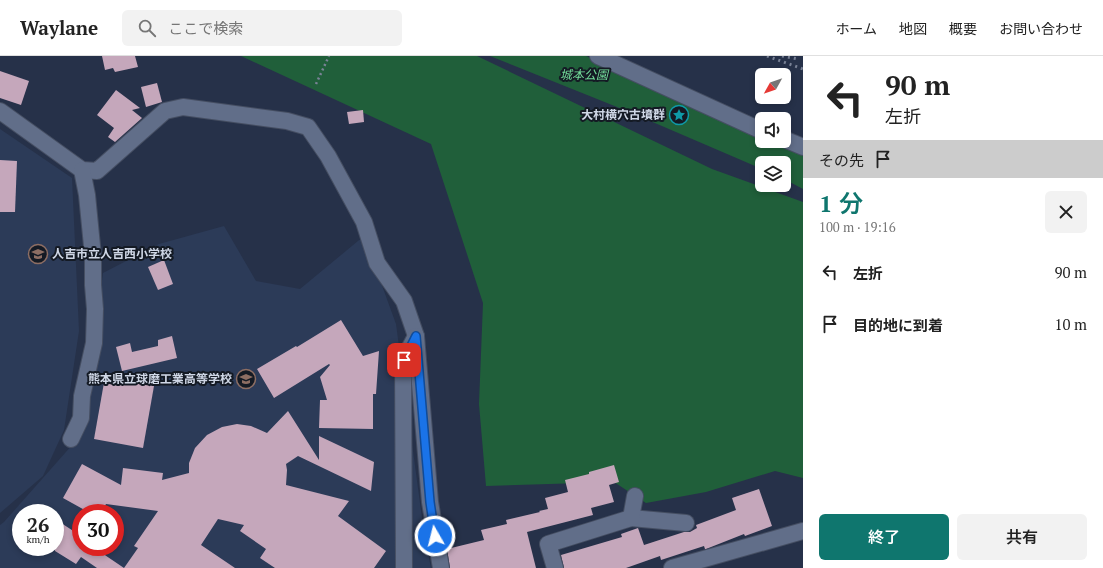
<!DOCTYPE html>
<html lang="ja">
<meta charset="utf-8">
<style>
body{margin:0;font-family:"PT Serif","Noto Sans JP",serif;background:#f2f2f2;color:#222;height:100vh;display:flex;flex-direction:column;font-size:15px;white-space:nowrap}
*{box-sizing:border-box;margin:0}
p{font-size:13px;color:#767676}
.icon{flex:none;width:22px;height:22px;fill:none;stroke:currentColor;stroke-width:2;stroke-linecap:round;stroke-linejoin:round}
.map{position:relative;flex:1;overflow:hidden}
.sheet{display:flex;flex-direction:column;background:#fff;width:300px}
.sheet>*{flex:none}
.top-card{background:#fff;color:#222;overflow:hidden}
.needle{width:26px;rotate:230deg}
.fabs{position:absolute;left:755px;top:12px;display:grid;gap:8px}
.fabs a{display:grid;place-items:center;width:36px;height:36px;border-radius:6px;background:#fff;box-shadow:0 2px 6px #0003;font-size:20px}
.speed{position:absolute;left:12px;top:448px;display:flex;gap:8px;font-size:20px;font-weight:700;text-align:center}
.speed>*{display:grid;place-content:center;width:52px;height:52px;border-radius:50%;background:#fff;box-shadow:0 2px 6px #0003;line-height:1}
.speed small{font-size:10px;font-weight:400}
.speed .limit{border:6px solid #d22;background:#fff;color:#111}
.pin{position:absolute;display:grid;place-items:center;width:34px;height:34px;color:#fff;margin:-17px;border-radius:8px;box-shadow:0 2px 6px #0006}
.me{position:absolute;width:44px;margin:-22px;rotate:352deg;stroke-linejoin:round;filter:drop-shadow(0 0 3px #0008)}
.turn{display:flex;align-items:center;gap:14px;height:84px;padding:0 16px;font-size:18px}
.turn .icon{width:52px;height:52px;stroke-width:2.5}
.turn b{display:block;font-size:28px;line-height:34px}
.then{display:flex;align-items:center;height:38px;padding:0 16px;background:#0003;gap:8px;font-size:15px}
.round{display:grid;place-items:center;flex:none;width:42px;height:42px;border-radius:6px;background:#f2f2f2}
.overview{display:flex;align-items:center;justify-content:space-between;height:68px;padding:0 16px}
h1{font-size:24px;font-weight:600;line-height:30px;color:#0f766e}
.cta{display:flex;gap:8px;margin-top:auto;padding:8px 16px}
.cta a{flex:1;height:46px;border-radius:6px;background:#0f766e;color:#fff;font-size:16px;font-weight:600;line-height:46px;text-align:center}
.cta a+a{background:#f2f2f2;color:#222}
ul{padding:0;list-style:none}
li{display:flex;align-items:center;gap:12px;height:52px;padding:0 16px}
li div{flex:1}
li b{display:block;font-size:15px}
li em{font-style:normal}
header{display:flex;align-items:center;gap:24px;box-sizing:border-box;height:56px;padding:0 20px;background:#fff;border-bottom:1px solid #e0e0e0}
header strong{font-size:19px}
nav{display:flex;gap:22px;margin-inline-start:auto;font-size:14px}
.search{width:280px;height:36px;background:#f2f2f2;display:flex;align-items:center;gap:10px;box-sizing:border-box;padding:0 14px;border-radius:6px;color:#767676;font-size:15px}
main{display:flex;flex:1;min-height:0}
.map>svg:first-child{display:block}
.built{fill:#2c3b58;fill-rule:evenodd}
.green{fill:#205f3a}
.building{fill:#c5a7bb}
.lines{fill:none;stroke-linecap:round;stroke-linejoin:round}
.street-casing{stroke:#454e62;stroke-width:18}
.path{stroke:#7a8397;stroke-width:2.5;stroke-dasharray:2 3;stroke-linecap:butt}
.street{stroke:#616e89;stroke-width:16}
.rail{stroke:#788195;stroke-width:3;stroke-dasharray:2 4;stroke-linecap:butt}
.route-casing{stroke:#114b97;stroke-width:10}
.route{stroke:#1a73e8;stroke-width:7}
.labels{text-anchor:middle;stroke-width:4;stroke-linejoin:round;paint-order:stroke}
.park-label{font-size:12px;font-style:italic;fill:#73dc9a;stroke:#141a24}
.poi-label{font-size:12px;font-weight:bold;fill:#cfd7e6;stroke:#141a24;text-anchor:end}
</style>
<header>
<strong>Waylane</strong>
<div class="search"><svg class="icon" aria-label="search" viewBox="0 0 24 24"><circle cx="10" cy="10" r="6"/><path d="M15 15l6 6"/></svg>ここで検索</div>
<nav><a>ホーム</a><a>地図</a><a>概要</a><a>お問い合わせ</a></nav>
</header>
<main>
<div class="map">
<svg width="803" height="512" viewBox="0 0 803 512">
<rect width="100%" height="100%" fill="#263149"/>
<!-- built -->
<g class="built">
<polygon points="0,73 72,122 79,275 64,374 43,420 0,457"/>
<path d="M224 170 256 225 300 233 364 180 396 268 424 477 431 512H0V469L4 466 81 379 103 217 159 188ZM21 457H55V491H21ZM81 457H115V491H81Z"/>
</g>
<!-- green -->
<g class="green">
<polygon points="241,0 477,0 712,113 803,146 803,422 775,415 706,436 646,447 614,426 486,430 479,348 483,247 431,88"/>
<polygon points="490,0 586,0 762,78 762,85 777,85 803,96 803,133 784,123 784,107 762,107 762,113 627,55"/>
</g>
<!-- building -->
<g class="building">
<polygon points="102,0 135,0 138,11 115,16 113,12 105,14"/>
<polygon points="0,15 29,25 21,49 0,42"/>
<polygon points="157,27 162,46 146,51 141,31"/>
<polygon points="116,34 140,52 132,54 142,62 115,86 108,81 114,72 97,59"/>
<polygon points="363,54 364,66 349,68 347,56"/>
<polygon points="0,104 17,105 15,156 0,156"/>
<polygon points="164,204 173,228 158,234 148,211"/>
<polygon points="341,264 363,300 379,295 376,338 373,338 373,373 319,372 320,344 327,344 320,321 330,309 329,308 274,342 257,313 296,290 297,291"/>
<polygon points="172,280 177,302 122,315 116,291 130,287 132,296 158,290 158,284"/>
<polygon points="105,321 154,330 143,392 94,383"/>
<polygon points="288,355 319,404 319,380 374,406 371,435 298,400 286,408 287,414 286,429 349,445 338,460 386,495 374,512 275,512 260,502 266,493 240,475 244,469 218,463 201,489 235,512 97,512 81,501 76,508 55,495 55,463 81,480 81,491 93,491 124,512 138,492 134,490 158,455 106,448 101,457 90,457 63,442 82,408 121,429 123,412 163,417 162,424 189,417 189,407 195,392 207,379 222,371 237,368 251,370 267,377"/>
<polygon points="614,409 619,426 609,429 614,446 591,452 593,459 527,476 536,512 450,512 447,493 484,484 481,474 507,468 506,464 540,456 539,455 548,453 545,442 568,436 565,424 589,418 589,416"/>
<polygon points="759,433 772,470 745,480 744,478 706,493 705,493 704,490 661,504 660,500 626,512 564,512 561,499 622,481 621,478 638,472 644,489 684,476 690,476 697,472 696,469 736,454 732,442"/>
</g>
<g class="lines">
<defs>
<g id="street">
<polyline points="598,0 762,75"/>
<polyline points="0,55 82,114 97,115 165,55 183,51 287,65 308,71 328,100 364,166 377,207 404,245 416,280 430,446 441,512"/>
<polyline points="784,83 803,91"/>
<polyline points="71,383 81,362 82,340 94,287 95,253 93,229 93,200 87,139 82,114"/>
<polyline points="631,462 686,467"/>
<polyline points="404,512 403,304 416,280"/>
<polyline points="555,512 548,488 631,462 635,440"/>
<polyline points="672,512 803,475"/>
</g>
</defs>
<!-- street casing -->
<use href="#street" class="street-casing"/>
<!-- path -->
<polyline class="path" points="316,28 329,0"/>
<!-- street -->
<use href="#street" class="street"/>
<!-- rail -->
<g class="rail">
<polyline points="767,0 803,13"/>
<polyline points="782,0 798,3"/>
</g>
</g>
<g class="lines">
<defs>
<polyline id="route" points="404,304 416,280 430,446 435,480"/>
</defs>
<!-- route casing -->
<use href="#route" class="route-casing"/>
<!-- route -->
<use href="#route" class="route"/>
</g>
<!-- icons -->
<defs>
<symbol id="sight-ring" viewBox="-11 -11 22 22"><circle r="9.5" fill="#141a24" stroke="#0f9aa8" stroke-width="1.5"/><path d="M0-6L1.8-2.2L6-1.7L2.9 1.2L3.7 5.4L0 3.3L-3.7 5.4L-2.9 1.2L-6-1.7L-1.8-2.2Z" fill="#0f9aa8"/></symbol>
<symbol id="school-ring" viewBox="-11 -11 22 22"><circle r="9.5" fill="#141a24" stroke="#8d6e63" stroke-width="1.5"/><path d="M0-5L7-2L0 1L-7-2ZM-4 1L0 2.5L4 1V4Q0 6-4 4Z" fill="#8d6e63"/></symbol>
</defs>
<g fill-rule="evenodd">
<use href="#sight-ring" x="668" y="48" width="22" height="22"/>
<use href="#school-ring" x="27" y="187" width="22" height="22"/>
<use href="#school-ring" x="235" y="312" width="22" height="22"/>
</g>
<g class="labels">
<!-- park labels -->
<g class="park-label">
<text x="584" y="23">城本公園</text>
</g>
<!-- poi labels -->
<g class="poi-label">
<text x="665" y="63">大村横穴古墳群</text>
<text x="52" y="202" text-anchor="start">人吉市立人吉西小学校</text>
<text x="232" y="327">熊本県立球磨工業高等学校</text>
</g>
</g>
</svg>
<div class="fabs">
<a><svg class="needle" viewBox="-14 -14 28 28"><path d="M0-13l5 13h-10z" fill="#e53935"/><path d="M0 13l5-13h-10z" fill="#767676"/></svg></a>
<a><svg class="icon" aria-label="sound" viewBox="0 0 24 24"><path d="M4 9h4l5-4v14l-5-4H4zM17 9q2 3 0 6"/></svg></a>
<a><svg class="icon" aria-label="layers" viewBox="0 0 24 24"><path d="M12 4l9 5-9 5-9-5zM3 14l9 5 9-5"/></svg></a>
</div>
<div class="speed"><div>26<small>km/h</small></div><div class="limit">30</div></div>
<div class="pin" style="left:404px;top:304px;background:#d93025"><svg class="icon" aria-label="arrive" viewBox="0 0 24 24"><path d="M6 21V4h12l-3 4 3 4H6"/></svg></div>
<svg class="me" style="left:435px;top:480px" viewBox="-20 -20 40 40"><circle r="17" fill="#1a73e8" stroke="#fff" stroke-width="3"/><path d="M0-11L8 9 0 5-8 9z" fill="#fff"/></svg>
</div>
<section class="sheet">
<div class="top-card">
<div class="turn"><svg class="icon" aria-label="left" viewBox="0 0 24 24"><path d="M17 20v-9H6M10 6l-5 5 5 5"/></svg><div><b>90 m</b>左折</div></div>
<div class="then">その先<svg class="icon" aria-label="arrive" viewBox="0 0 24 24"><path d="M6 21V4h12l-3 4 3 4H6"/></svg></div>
</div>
<div class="overview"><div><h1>1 分</h1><p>100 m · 19:16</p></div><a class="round"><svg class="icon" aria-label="close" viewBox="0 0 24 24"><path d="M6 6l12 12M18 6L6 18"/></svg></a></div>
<ul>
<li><svg class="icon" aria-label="left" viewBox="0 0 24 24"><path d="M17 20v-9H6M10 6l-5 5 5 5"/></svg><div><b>左折</b></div><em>90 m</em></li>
<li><svg class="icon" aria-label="arrive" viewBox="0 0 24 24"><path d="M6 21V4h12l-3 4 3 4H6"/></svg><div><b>目的地に到着</b></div><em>10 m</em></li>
</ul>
<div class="cta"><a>終了</a><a>共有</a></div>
</section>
</main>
